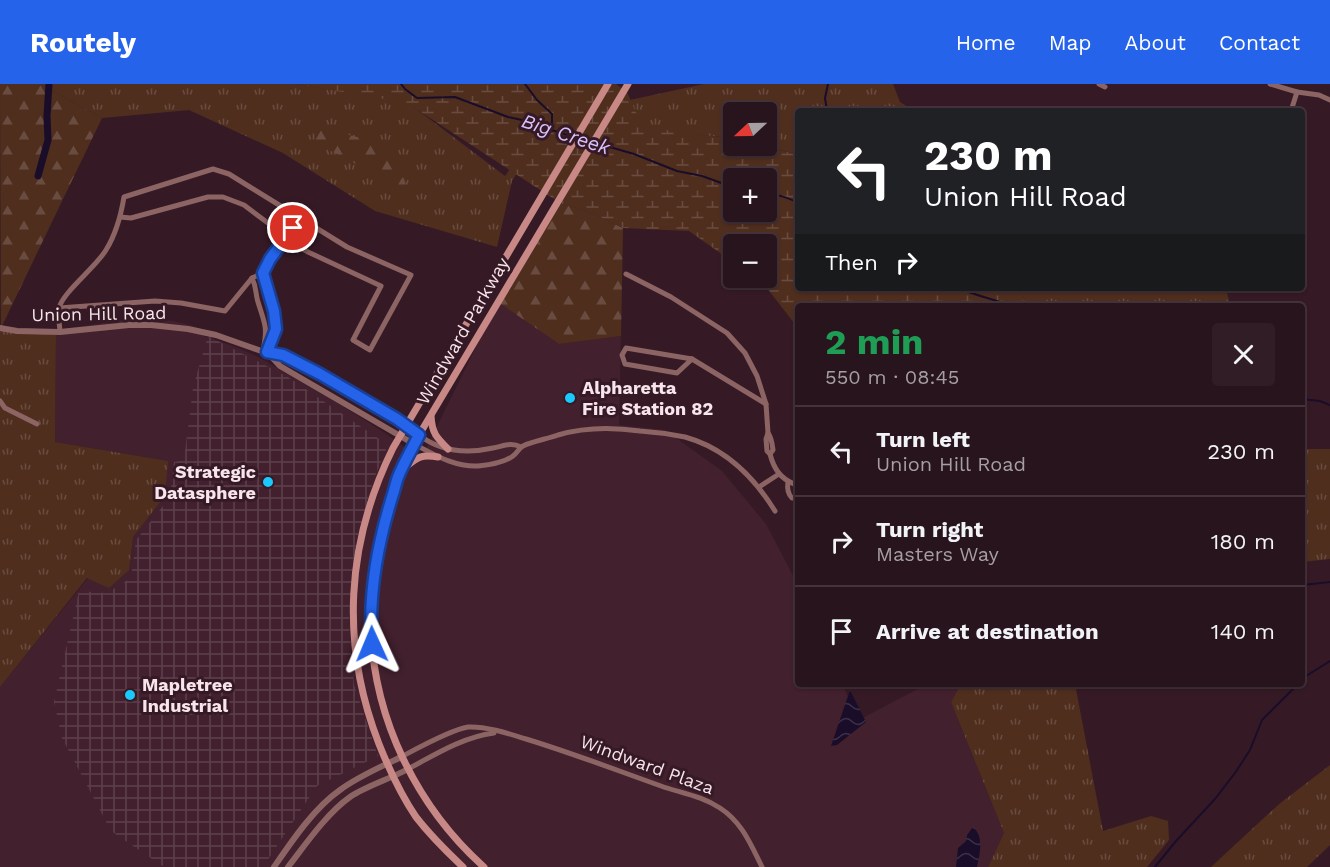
<!DOCTYPE html>
<meta charset="utf-8">
<style>
body{margin:0;font-family:"Work Sans",sans-serif;background:#301d25;color:#f1f3f6;height:100vh;display:flex;flex-direction:column;font-size:22px;white-space:nowrap}
*{box-sizing:border-box;margin:0}
p{font-size:20px;color:#a59ea3}
.icon{flex:none;width:33px;height:33px;fill:none;stroke:currentColor;stroke-width:2;stroke-linecap:round;stroke-linejoin:round}
.map{position:relative;flex:1;overflow:hidden}
.drawer{position:absolute;left:795px;top:219px;width:510px;height:384px;display:flex;flex-direction:column;background:#28141c;border-radius:6px;box-shadow:0 2px 4px #0004,0 0 0 2px #44333b}
.drawer>*{flex:none}
.guide{position:absolute;left:795px;top:24px;width:510px;height:183px;border-radius:6px;box-shadow:0 2px 4px #0004,0 0 0 2px #44333b;background:#202124;color:#fff;overflow:hidden}
.needle{width:39px;rotate:248deg}
.fabs{position:absolute;left:723px;top:18px;display:grid;gap:12px}
.fabs a{display:grid;place-items:center;width:54px;height:54px;border-radius:6px;background:#28141c;box-shadow:0 2px 4px #0004,0 0 0 2px #44333b;font-size:30px}
.pin{position:absolute;display:grid;place-items:center;width:51px;height:51px;color:#fff;margin:-26px;border:3px solid #fff;border-radius:50%;box-shadow:0 2px 6px #0007}
.me{position:absolute;width:66px;margin:-33px;rotate:359deg;stroke-linejoin:round;filter:drop-shadow(0 0 4px #0008)}
.turn{display:flex;align-items:center;gap:21px;height:126px;padding:0 30px;font-size:27px}
.turn .icon{width:78px;height:78px;stroke-width:2.5}
.turn b{display:block;font-size:42px;line-height:51px}
.then{display:flex;align-items:center;height:57px;padding:0 30px;background:#0003;gap:12px;font-size:22px}
.round{display:grid;place-items:center;flex:none;width:63px;height:63px;border-radius:6px;background:#301d25}
.summary{display:flex;align-items:center;justify-content:space-between;height:102px;padding:0 30px}
h1{font-size:36px;font-weight:700;line-height:45px;color:#1e9e55}
ul{padding:0;list-style:none}
li{display:flex;align-items:center;gap:18px;height:90px;padding:0 30px;border-top:2px solid #44333b}
li div{flex:1}
li b{display:block;font-size:22px}
li em{font-style:normal}
header{display:flex;align-items:center;gap:36px;box-sizing:border-box;height:84px;padding:0 30px;background:#2563eb;color:#fff}
header strong{font-size:28px}
nav{display:flex;gap:33px;margin-inline-start:auto;font-size:21px}
.map>svg:first-child{display:block}
.built{fill:#42202e}
.industrial{fill:url(#industrial-grid)}
.grass{fill:url(#grass-tufts)}
.forest{fill:url(#forest-firs)}
.wetland{fill:url(#wetland-marsh);fill-rule:evenodd}
.water{fill:url(#water-waves)}
.lines{fill:none;stroke-linecap:round;stroke-linejoin:round}
.stream{stroke:#1a0d29;stroke-width:2}
.canal{stroke:#1a0d29;stroke-width:7}
.minor{stroke:#8c6463;stroke-width:5}
.tertiary{stroke:#8c6463;stroke-width:6}
.secondary{stroke:#c88886;stroke-width:7}
.route-casing{stroke:#184099;stroke-width:15}
.route{stroke:#2563eb;stroke-width:10}
.poi-dot{fill:#1acafc;stroke:#351a25;stroke-width:2}
.labels{text-anchor:middle;stroke-width:6;stroke-linejoin:round;paint-order:stroke}
.street-label{font-size:18px;fill:#f8e4eb;stroke:#351a25}
.poi-label{font-size:18px;font-weight:bold;fill:#f8e4eb;stroke:#351a25;text-anchor:start}
.water-label{font-size:20px;font-style:italic;fill:#d9c1fd;stroke:#351a25}
</style>
<header>
<strong>Routely</strong>
<nav><a>Home</a><a>Map</a><a>About</a><a>Contact</a></nav>
</header>
<div class="map">
<svg width="1330" height="783" viewBox="0 0 1330 783">
<defs>
<pattern id="industrial-grid" width="8" height="8" patternUnits="userSpaceOnUse" patternTransform="scale(1.5)"><rect width="8" height="8" fill="#42202e"/><path d="M0 4h8M4 0v8" fill="none" stroke="#5e404c"/></pattern>
<pattern id="grass-tufts" width="24" height="20" patternUnits="userSpaceOnUse" patternTransform="scale(1.5)"><rect width="24" height="20" fill="#4f2e1e"/><path d="M3 7l-1-3M5 7V3M7 7l1-3M15 17l-1-3M17 17v-4M19 17l1-3" fill="none" stroke="#694c3f"/></pattern>
<pattern id="forest-firs" width="22" height="20" patternUnits="userSpaceOnUse" patternTransform="scale(1.5)"><rect width="22" height="20" fill="#4f2e1e"/><path d="M5 1l3.5 6h-7zM16 11l3.5 6h-7z" fill="#694c3f"/></pattern>
<pattern id="wetland-marsh" width="20" height="14" patternUnits="userSpaceOnUse" patternTransform="scale(1.5)"><rect width="20" height="14" fill="#4f2e1e"/><path d="M1 5h8M5 5V1M11 12h8M15 12V8" fill="none" stroke="#694c3f"/></pattern>
<pattern id="water-waves" width="16" height="10" patternUnits="userSpaceOnUse" patternTransform="scale(1.5)"><rect width="16" height="10" fill="#1a0d29"/><path d="M0 5q4-4 8 0t8 0" fill="none" stroke="#3c3048"/></pattern>
</defs>
<rect width="100%" height="100%" fill="#351a25"/>
<!-- built -->
<polygon class="built" points="498,218 559,260 621,252 619,341 665,346 722,387 766,440 798,501 798,600 842,600 859,636 927,600 961,600 951,618 1004,749 988,783 0,783 0,603 88,494 129,486 133,453 165,412 167,377 55,358 56,246 139,234 173,237 197,243 204,252 236,263 258,273 325,311 385,349 421,375"/>
<!-- industrial -->
<polygon class="industrial" points="208,252 288,293 388,361 373,397 357,456 350,517 349,541 354,601 378,672 317,702 263,783 164,783 111,747 62,654 54,618 79,507 107,509 131,494 136,456 170,413 174,378 184,376 193,303"/>
<!-- grass -->
<g class="grass">
<polygon points="40,0 296,0 407,18 505,92 525,63 630,16 704,0 893,0 900,18 914,27 798,27 798,71 766,62 766,28 734,28 733,54 690,50 531,68 512,97 497,163 375,127 283,69 189,26 102,34"/>
<polygon points="1015,204 1226,204 1230,222 1031,222"/>
<polygon points="0,243 56,246 55,358 168,377 165,412 133,453 129,486 109,504 87,494 0,603"/>
<polygon points="1302,365 1330,365 1330,475 1302,478"/>
<polygon points="961,600 1075,600 1103,747 1151,732 1168,737 1169,756 1147,783 988,783 1004,749 951,618"/>
<polygon points="1330,681 1330,761 1307,783 1211,783 1278,721"/>
</g>
<!-- forest -->
<g class="forest">
<polygon points="0,0 40,0 102,34 1,244"/>
<path d="M316 46C336 49 374 52 387 69 390 73 391 78 393 82 397 89 405 93 406 101L402 104 329 66 318 58 314 49Z"/>
<polygon points="560,119 587,127 623,144 621,252 559,260 498,218"/>
</g>
<!-- wetland -->
<path class="wetland" d="M296 0H616L627 8 642 42 690 50 733 54 734 62H765L798 71V204H1015L1031 222H798V244L763 199 755 194H766V160H734L733 178 689 147 623 144 587 127 560 119 407 19ZM734 94H766V128H734Z"/>
<!-- water -->
<g class="water">
<polygon points="850,606 866,638 837,661 831,662"/>
<path d="M973 743C984 752 980 770 977 783H956L958 764 966 757 967 751Z"/>
</g>
<g class="lines">
<!-- stream -->
<g class="stream">
<polyline points="401,0 405,5 417,14 455,13 508,33 522,36 573,53"/>
<polyline points="525,0 537,16 552,30 552,47"/>
<polyline points="827,27 825,14 828,0"/>
<polyline points="579,54 590,58"/>
<polyline points="596,59 634,70 677,87 702,92 727,101 734,100"/>
<path d="M766 107C777 112 789 113 798 119"/>
<path d="M959 204C975 212 993 214 1010 222"/>
<polyline points="1302,315 1320,317 1330,321"/>
<polyline points="1302,501 1330,498"/>
<polyline points="1302,596 1306,592 1330,577"/>
<polyline points="1155,783 1176,757 1215,715 1235,689 1250,666 1262,636 1298,600"/>
</g>
<!-- canal -->
<polyline class="canal" points="38,92 48,56 47,32 49,0"/>
<!-- minor -->
<g class="minor">
<polyline points="1099,0 1105,3"/>
<polyline points="1270,0 1297,8 1319,11 1330,16"/>
<polyline points="1291,27 1297,8"/>
<polyline points="263,189 274,227 276,245 267,269"/>
<polyline points="626,190 671,213 727,249 745,269 757,292 766,320 768,349"/>
<path d="M252 194C257 204 255 209 258 218 265 241 268 242 263 267"/>
<polyline points="59,224 155,217 181,219 225,227 252,194 263,189 270,175 300,133"/>
<path d="M60 248C60 241 57 231 59 224 63 208 96 183 106 166 116 150 121 131 124 113L213 85 229 90 347 163 411 191 370 266 353 256 381 202 308 168 285 155 272 142 244 121 223 113H208L131 134 120 133"/>
<polygon points="626,264 692,275 677,289 625,280 622,271"/>
<polyline points="692,275 766,320"/>
<polyline points="0,317 5,324 37,340"/>
<path d="M768 349C772 355 772 359 773 366L770 370 767 367 766 355Z"/>
<path d="M419 351C441 368 466 370 493 364 504 362 511 358 521 363"/>
<path d="M414 360C435 371 454 383 478 382 489 381 505 378 513 372 517 369 519 364 523 362 533 357 547 355 558 351 585 343 612 343 640 347 655 348 670 350 685 353 725 364 754 393 775 427"/>
<path d="M770 370C774 385 780 394 794 400"/>
<path d="M788 398C787 404 787 409 792 414H798"/>
<polyline points="759,403 779,390"/>
<path d="M401 673C418 664 450 646 468 643 486 642 510 650 526 655 572 669 616 686 661 702 681 709 702 712 720 724 742 738 751 761 762 783"/>
<path d="M408 685C436 670 463 653 494 649"/>
</g>
<!-- tertiary -->
<g class="tertiary">
<polyline points="0,244 17,247 60,248 129,241 151,241 188,245 216,251 267,269 283,271 363,314 397,335 419,351"/>
<polyline points="268,269 280,282 414,360"/>
<path d="M274 783C292 757 314 724 340 706 359 692 381 683 401 673"/>
<path d="M288 783C305 761 327 729 350 713 366 702 390 695 408 685"/>
</g>
<!-- secondary -->
<g class="secondary">
<path d="M431 332C432 349 436 353 448 365"/>
<path d="M403 385C417 374 419 370 438 373"/>
<path d="M463 783C446 767 430 751 416 733 401 711 389 685 379 660 340 560 346 459 393 364L608 0"/>
<path d="M484 783C417 723 375 637 371 548 370 534 372 520 373 507 377 469 384 432 397 396 402 381 411 366 419 351L628 0"/>
</g>
</g>
<g class="lines">
<defs>
<path id="route" d="M293 144 270 175 263 189 274 227 276 245 267 268 283 271 320 290 397 335 419 351C412 365 404 378 398 393 396 398 395 404 393 410 378 458 368 510 372 560"/>
</defs>
<!-- route casing -->
<use href="#route" class="route-casing"/>
<!-- route -->
<use href="#route" class="route"/>
</g>
<!-- markers -->
<g class="poi-dot">
<circle cx="570" cy="314" r="6"/>
<circle cx="268" cy="398" r="6"/>
<circle cx="130" cy="611" r="6"/>
</g>
<g class="labels">
<!-- street labels -->
<g class="street-label">
<text transform="translate(99 230) rotate(-1)" y="6">Union Hill Road</text>
<text transform="translate(463 247) rotate(-60)" y="6">Windward Parkway</text>
<text transform="translate(647 681) rotate(20)" y="6">Windward Plaza</text>
</g>
<!-- poi labels -->
<g class="poi-label">
<text x="582" y="310">Alpharetta<tspan x="582" dy="21">Fire Station 82</tspan></text>
<text x="256" y="394" text-anchor="end">Strategic<tspan x="256" dy="21">Datasphere</tspan></text>
<text x="142" y="607">Mapletree<tspan x="142" dy="21">Industrial</tspan></text>
</g>
<!-- water labels -->
<g class="water-label">
<text transform="translate(566 50) rotate(18)" y="7">Big Creek</text>
</g>
</g>
</svg>
<div class="fabs">
<a><svg class="needle" viewBox="-14 -14 28 28"><path d="M0-13l5 13h-10z" fill="#e53935"/><path d="M0 13l5-13h-10z" fill="#a59ea3"/></svg></a>
<a>+</a>
<a>−</a>
</div>
<div class="pin" style="left:293px;top:144px;background:#d93025"><svg class="icon" aria-label="arrive" viewBox="0 0 24 24"><path d="M6 21V4h12l-3 4 3 4H6"/></svg></div>
<svg class="me" style="left:372px;top:560px" viewBox="-20 -20 40 40"><path d="M0-17L14 15 0 8-14 15z" fill="#2563eb" stroke="#fff" stroke-width="4"/></svg>
<div class="guide">
<div class="turn"><svg class="icon" aria-label="left" viewBox="0 0 24 24"><path d="M17 20v-9H6M10 6l-5 5 5 5"/></svg><div><b>230 m</b>Union Hill Road</div></div>
<div class="then">Then<svg class="icon" aria-label="right" viewBox="0 0 24 24"><path d="M7 20v-9h11M14 6l5 5-5 5"/></svg></div>
</div>
<section class="drawer">
<div class="summary"><div><h1>2 min</h1><p>550 m · 08:45</p></div><a class="round"><svg class="icon" aria-label="close" viewBox="0 0 24 24"><path d="M6 6l12 12M18 6L6 18"/></svg></a></div>
<ul>
<li><svg class="icon" aria-label="left" viewBox="0 0 24 24"><path d="M17 20v-9H6M10 6l-5 5 5 5"/></svg><div><b>Turn left</b><p>Union Hill Road</p></div><em>230 m</em></li>
<li><svg class="icon" aria-label="right" viewBox="0 0 24 24"><path d="M7 20v-9h11M14 6l5 5-5 5"/></svg><div><b>Turn right</b><p>Masters Way</p></div><em>180 m</em></li>
<li><svg class="icon" aria-label="arrive" viewBox="0 0 24 24"><path d="M6 21V4h12l-3 4 3 4H6"/></svg><div><b>Arrive at destination</b></div><em>140 m</em></li>
</ul>
</section>
</div>
